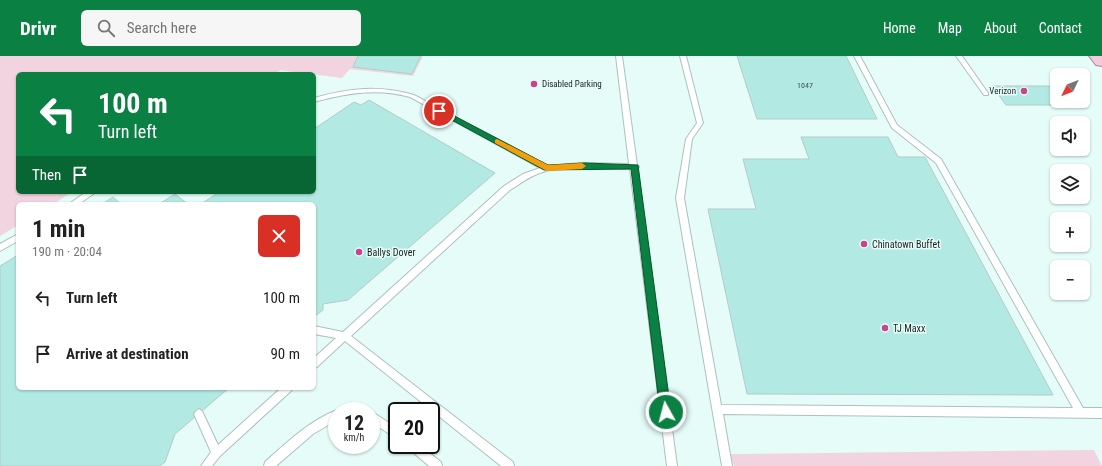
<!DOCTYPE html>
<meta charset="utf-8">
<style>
body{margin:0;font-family:"Roboto Condensed",sans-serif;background:#f6f6f6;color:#222;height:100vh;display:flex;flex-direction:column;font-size:15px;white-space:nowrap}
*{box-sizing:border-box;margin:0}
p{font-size:13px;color:#767676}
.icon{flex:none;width:22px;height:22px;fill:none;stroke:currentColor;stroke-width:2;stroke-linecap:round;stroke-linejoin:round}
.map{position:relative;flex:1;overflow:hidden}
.drawer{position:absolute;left:16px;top:146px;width:300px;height:188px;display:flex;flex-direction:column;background:#fff;border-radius:6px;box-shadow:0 1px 3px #0004}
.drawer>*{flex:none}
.guide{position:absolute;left:16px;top:16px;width:300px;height:122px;border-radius:6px;box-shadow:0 1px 3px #0004;background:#0b8043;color:#fff;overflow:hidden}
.needle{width:26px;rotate:227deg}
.fabs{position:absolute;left:1050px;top:12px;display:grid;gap:8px}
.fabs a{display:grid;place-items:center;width:40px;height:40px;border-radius:6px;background:#fff;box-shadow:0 1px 3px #0004;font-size:20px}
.speed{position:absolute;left:328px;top:346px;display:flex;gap:8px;font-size:20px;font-weight:700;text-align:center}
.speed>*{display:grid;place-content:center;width:52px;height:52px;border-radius:50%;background:#fff;box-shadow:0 1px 3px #0004;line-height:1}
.speed small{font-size:10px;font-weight:400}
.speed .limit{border:2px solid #111;border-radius:6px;background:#fff;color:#111}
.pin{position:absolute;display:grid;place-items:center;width:34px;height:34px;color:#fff;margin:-17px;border:2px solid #fff;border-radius:50%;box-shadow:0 1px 4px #0007}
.me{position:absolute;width:44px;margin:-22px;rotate:353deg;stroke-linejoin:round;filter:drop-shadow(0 0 3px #0008)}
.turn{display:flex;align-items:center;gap:14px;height:84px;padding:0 16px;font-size:18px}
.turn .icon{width:52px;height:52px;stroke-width:2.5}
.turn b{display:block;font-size:28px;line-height:34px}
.then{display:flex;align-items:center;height:38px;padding:0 16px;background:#0003;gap:8px;font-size:15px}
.round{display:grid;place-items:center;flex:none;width:42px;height:42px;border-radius:6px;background:#f6f6f6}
.headline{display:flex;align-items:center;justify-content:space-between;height:68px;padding:0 16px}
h1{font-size:24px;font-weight:700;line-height:30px}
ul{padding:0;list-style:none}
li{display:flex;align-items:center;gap:12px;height:56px;padding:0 16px}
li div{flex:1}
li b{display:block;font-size:15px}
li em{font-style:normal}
header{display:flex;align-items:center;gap:24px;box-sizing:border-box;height:56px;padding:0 20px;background:#0b8043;color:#fff}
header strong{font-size:19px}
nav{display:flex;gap:22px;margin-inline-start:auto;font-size:14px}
.search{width:280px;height:36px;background:#f6f6f6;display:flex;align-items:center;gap:10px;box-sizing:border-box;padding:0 14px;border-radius:6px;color:#767676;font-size:15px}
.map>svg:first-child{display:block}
.green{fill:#f2d3e0}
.building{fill:#b2e9e2;stroke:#b5cbc8}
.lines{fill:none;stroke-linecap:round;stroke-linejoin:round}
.service-casing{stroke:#acc1be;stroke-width:2}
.trunk-casing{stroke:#a58695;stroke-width:2}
.service{fill:#fff;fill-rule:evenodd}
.trunk{fill:#f3cadc;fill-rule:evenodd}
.route{fill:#0b8043;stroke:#07532c}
.slow{fill:#f59e0b}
.poi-dot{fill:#c6458d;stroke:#e5fcf8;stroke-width:1.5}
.labels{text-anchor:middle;stroke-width:3;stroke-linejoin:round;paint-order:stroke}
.number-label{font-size:8px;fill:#3f5350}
.far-poi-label{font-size:9px;fill:#19211f;stroke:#e5fcf8;text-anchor:start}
.poi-label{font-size:10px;fill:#19211f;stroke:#e5fcf8;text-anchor:start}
</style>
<header>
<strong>Drivr</strong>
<div class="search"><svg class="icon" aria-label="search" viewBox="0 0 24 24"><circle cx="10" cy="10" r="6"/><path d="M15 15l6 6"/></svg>Search here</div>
<nav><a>Home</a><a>Map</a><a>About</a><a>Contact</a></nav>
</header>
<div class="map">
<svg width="1102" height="410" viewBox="0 0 1102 410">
<rect width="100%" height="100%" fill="#e5fcf8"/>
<!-- green -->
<g class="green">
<polygon points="0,0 423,0 413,20 350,13 342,22 280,14 274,18 18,18 18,136 72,136 53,148 18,148 18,169 0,180"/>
<polygon points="1094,394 1102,410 734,410 730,398"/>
</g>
<!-- building -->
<g class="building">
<polygon points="358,0 421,0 412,18 353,11"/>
<polygon points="737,0 846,0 877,63 757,63"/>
<polygon points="992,30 1049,30 1057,40 1057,45 1061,45 1064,49 1006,49"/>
<polygon points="369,44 495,117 348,244 323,248 323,254 314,261 314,148 201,148 219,136 314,136 314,73 354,46 361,49"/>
<polygon points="801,81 888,81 898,101 925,101 1053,339 747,338 708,153 756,153 743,103 809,103"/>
<polygon points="175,138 188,148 159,148"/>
<polygon points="113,141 121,148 102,148"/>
<polygon points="18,199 18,332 229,332 175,378 165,406 160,410 0,410 0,210"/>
</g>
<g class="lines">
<defs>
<g id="service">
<path d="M616 0H622L637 109 639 111 637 113 677 410H667L630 113C601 112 567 107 540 117 528 121 520 128 510 134L351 280 513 406 514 410H501L345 285 317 311 314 312V302L336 282 314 278V270L343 276 504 130 523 118 540 112 410 41C377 32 347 37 314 46V42C350 32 378 29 414 39L548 110 580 107 629 108Z"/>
<polygon points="680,0 686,0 703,67 692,83 684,142 721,349 1073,352 936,107 892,72 854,0 860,0 897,69 941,103 1083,352 1102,352 1102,362 723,358 732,410 722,410 676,142 686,83 697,67"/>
<polygon points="956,0 962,0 988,37 988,39 984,39"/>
<polygon points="86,136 96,136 79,148 69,148"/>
<polygon points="18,178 18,185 0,195 0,188"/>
<polygon points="281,332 293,332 291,335 220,400 212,410 201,410 211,396 194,358 196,355 199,353 202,355 218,389"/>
<path d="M337 354 338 355H337V364L313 378 276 410H264L265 406C287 386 309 365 337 354Z"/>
<polygon points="371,355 397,372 397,383 371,366"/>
<polygon points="406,389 419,389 441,406 442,410 429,410 408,392"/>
</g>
<polygon id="trunk" points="1089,0 1102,0 1102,10 1096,9"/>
</defs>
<!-- service casing -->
<use href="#service" class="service-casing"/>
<!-- trunk casing -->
<use href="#trunk" class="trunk-casing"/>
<!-- service -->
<use href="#service" class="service"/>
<!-- trunk -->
<use href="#trunk" class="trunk"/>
</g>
<!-- route -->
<polygon class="route" points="439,52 548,109 585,107 638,109 671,356 670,360 666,362 662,360 660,356 631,113 544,114 437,56 436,55"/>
<!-- slow -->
<polygon class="slow" points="497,83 548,109 582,107 586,110 582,113 547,115 495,87 495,84"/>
<!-- markers -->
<g class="poi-dot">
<circle cx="534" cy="28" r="4"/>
<circle cx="1024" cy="35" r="4"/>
<circle cx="864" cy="188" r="4"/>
<circle cx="359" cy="196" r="4"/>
<circle cx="885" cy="272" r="4"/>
</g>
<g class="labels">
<!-- number labels -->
<g class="number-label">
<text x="805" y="32">1047</text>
</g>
<!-- far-poi labels -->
<g class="far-poi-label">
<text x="542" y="31">Disabled Parking</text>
<text x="1016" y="38" text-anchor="end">Verizon</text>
</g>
<!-- poi labels -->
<g class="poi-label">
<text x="872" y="192">Chinatown Buffet</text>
<text x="367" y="200">Ballys Dover</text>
<text x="893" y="276">TJ Maxx</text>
</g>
</g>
</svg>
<div class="fabs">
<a><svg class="needle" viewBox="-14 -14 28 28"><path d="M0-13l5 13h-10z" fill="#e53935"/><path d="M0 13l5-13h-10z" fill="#767676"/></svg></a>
<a><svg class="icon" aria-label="sound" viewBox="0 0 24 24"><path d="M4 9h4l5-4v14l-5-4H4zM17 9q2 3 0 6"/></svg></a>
<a><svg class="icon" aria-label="layers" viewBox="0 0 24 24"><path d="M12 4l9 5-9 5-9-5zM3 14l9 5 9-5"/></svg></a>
<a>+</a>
<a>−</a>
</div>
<div class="speed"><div>12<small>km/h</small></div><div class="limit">20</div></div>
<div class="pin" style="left:439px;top:55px;background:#d93025"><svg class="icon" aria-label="arrive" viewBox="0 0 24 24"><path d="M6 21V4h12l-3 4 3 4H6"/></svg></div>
<svg class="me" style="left:666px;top:356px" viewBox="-20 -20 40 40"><circle r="17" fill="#0b8043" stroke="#fff" stroke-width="3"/><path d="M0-11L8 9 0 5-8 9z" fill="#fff"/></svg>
<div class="guide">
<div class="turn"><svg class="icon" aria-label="left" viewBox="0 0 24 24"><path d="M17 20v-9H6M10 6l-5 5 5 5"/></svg><div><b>100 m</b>Turn left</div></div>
<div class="then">Then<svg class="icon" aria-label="arrive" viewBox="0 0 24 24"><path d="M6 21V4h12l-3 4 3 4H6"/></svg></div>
</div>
<section class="drawer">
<div class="headline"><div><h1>1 min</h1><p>190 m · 20:04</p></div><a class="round" style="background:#d93025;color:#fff"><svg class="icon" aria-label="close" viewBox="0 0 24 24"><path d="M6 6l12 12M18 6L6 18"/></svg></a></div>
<ul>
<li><svg class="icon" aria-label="left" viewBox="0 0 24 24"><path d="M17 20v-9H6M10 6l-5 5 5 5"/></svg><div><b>Turn left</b></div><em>100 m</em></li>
<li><svg class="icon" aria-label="arrive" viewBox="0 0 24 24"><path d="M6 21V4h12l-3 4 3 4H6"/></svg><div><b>Arrive at destination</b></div><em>90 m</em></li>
</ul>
</section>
</div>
